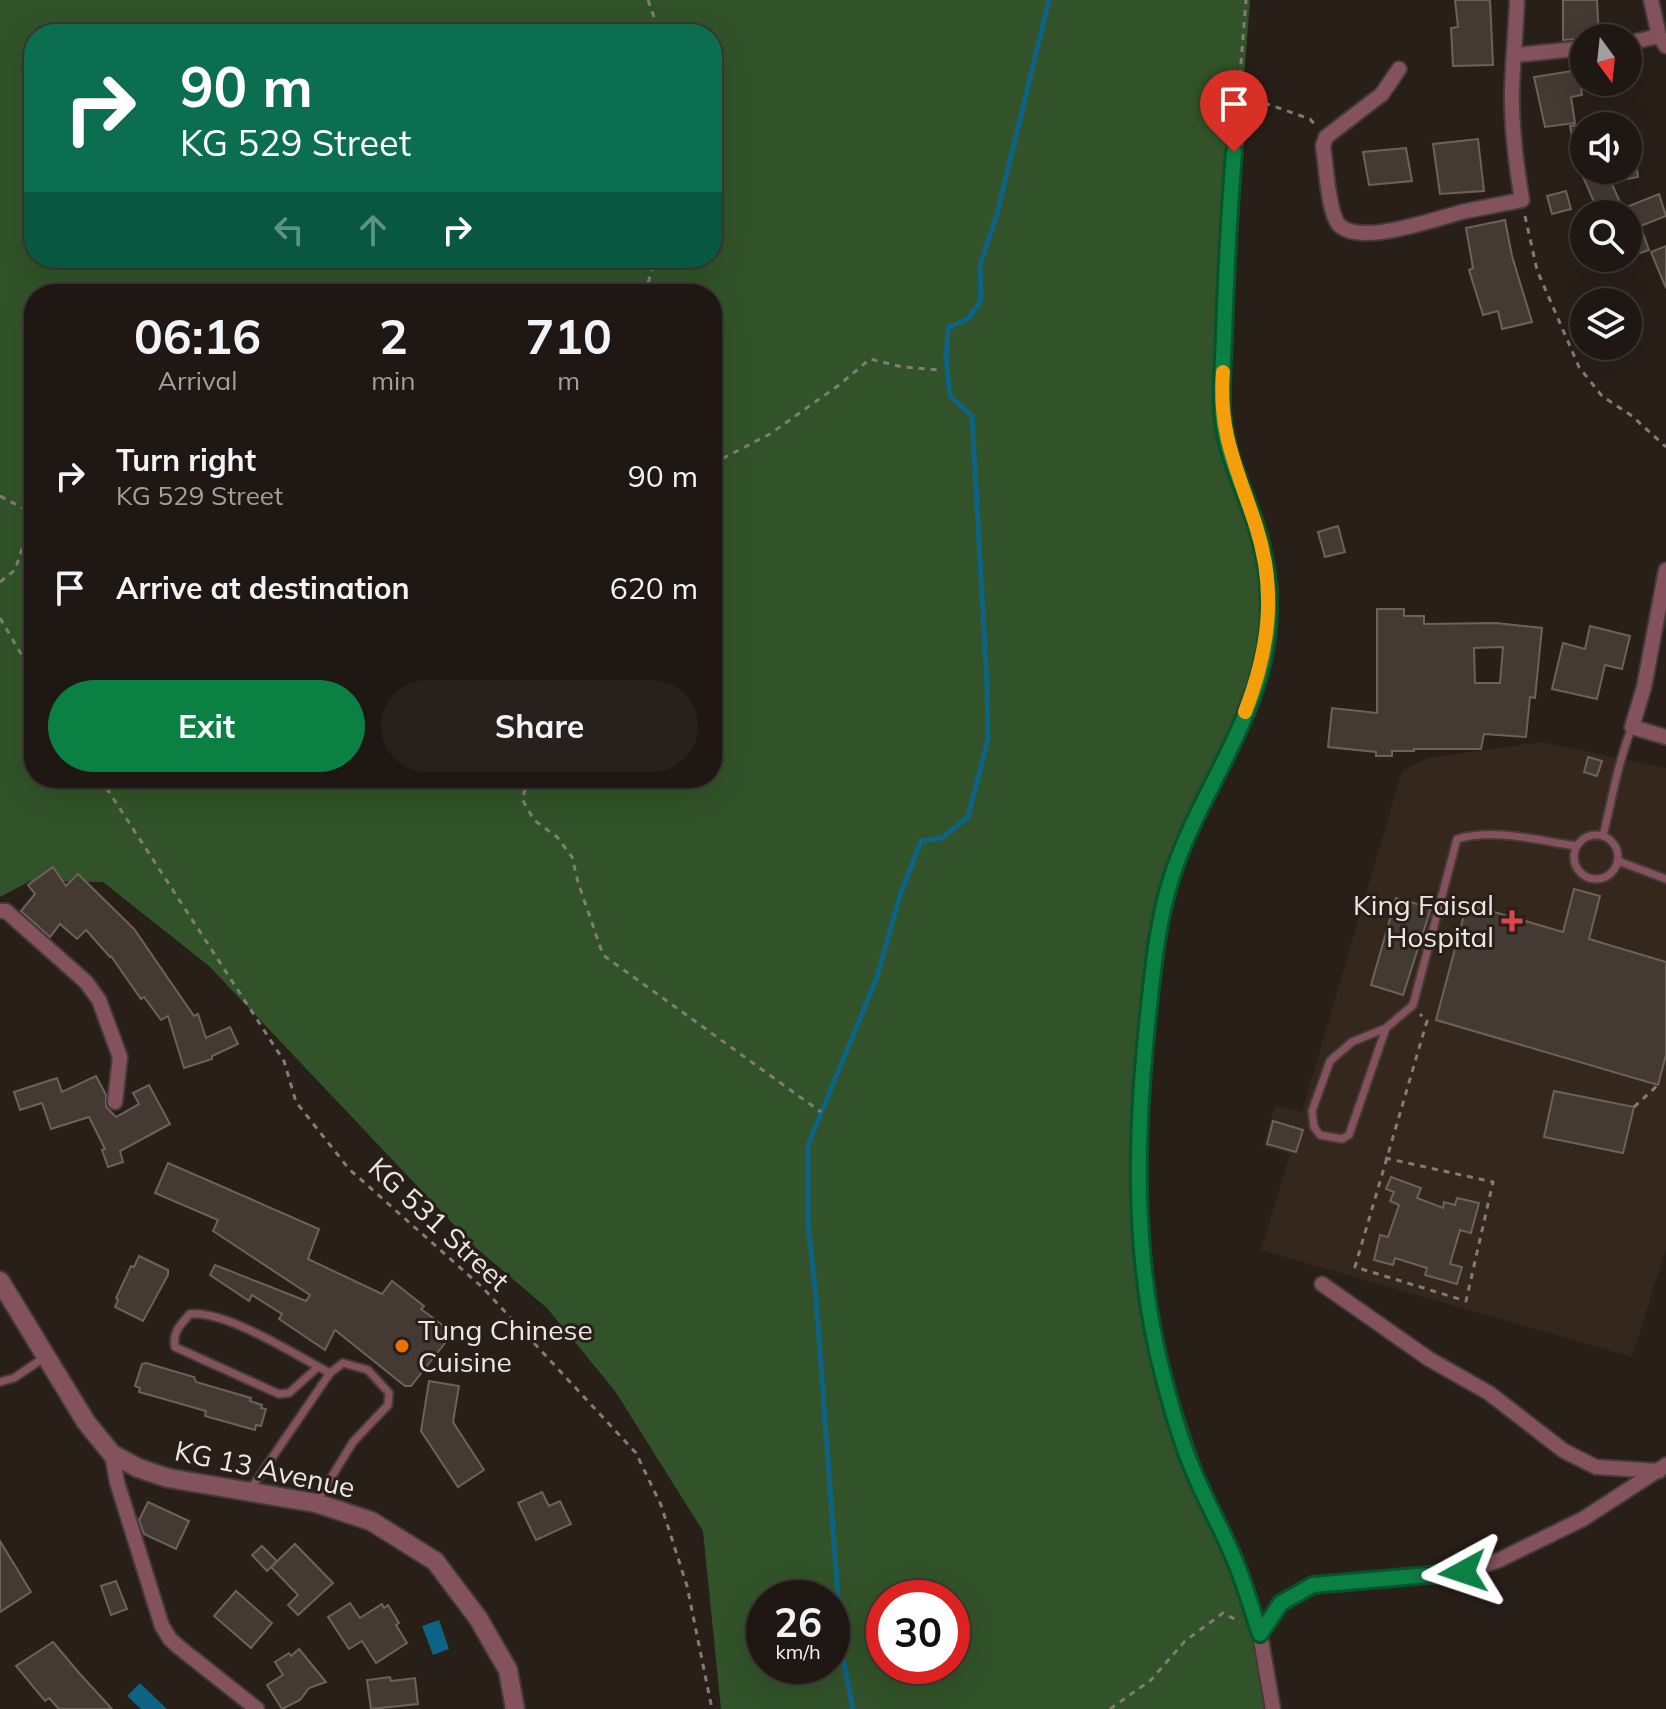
<!DOCTYPE html>
<style>
body{margin:0;font-family:Mulish,sans-serif;background:#27201c;color:#f1f3f6;height:100vh;display:flex;flex-direction:column;font-size:30px;white-space:nowrap}
*{box-sizing:border-box;margin:0}
p{font-size:26px;color:#a19fa0}
.icon{flex:none;width:44px;height:44px;fill:none;stroke:currentColor;stroke-width:2;stroke-linecap:round;stroke-linejoin:round}
.map{position:relative;flex:1;overflow:hidden}
.panel{position:absolute;left:24px;top:284px;width:698px;height:504px;display:flex;flex-direction:column;background:#1f1713;border-radius:32px;box-shadow:0 8px 32px #0002,0 0 0 2px #3c3633}
.panel>*{flex:none}
.banner{position:absolute;left:24px;top:24px;width:698px;height:244px;border-radius:32px;box-shadow:0 8px 32px #0002,0 0 0 2px #3c3633;background:#0b6e4f;color:#fff;overflow:hidden}
.needle{width:52px;rotate:165deg}
.buttons{position:absolute;left:1570px;top:24px;display:grid;gap:16px}
.buttons a{display:grid;place-items:center;width:72px;height:72px;border-radius:50%;background:#1f1713;box-shadow:0 8px 32px #0002,0 0 0 2px #3c3633;font-size:40px}
.speed{position:absolute;left:746px;top:1580px;display:flex;gap:16px;font-size:40px;font-weight:700;text-align:center}
.speed>*{display:grid;place-content:center;width:104px;height:104px;border-radius:50%;background:#1f1713;box-shadow:0 8px 32px #0002,0 0 0 2px #3c3633;line-height:1}
.speed small{font-size:20px;font-weight:400}
.speed .limit{border:12px solid #d22;background:#fff;color:#111}
.pin{position:absolute;display:grid;place-items:center;width:68px;height:68px;color:#fff;margin:-82px -34px;border-radius:50% 50% 50% 0;rotate:-45deg;box-shadow:0 0 8px #0007}
.pin .icon{rotate:45deg}
.me{position:absolute;width:88px;margin:-44px;rotate:265deg;stroke-linejoin:round;filter:drop-shadow(0 0 6px #0008)}
.turn{display:flex;align-items:center;gap:28px;height:168px;padding:0 24px;font-size:36px}
.turn .icon{width:104px;height:104px;stroke-width:2.5}
.turn b{display:block;font-size:56px;line-height:68px}
.lanes{display:flex;align-items:center;height:76px;padding:0 24px;background:#0003;justify-content:center;gap:40px;direction:ltr}
.lanes .off{opacity:.35}
.eta{display:flex;justify-content:space-evenly;align-items:center;height:136px;text-align:center}
.eta b{font-size:48px;font-weight:700;line-height:56px}
.primary-button{display:flex;gap:16px;margin-top:auto;padding:16px 24px}
.primary-button a{flex:1;height:92px;border-radius:48px;background:#0b8043;color:#fff;font-size:32px;font-weight:700;line-height:92px;text-align:center}
.primary-button a+a{background:#27201c;color:#f1f3f6}
ul{padding:0;list-style:none}
li{display:flex;align-items:center;gap:24px;height:112px;padding:0 24px}
li div{flex:1}
li b{display:block;font-size:30px}
li em{font-style:normal}
.map>svg:first-child{display:block}
.built{fill:#36271d}
.green{fill:#325329;fill-rule:evenodd}
.water{fill:#0c6384}
.lines{fill:none;stroke-linecap:round;stroke-linejoin:round}
.stream{stroke:#0c6384;stroke-width:5}
.building{fill:#453a33;stroke:#6d625a;stroke-width:2;fill-rule:evenodd}
.service-casing{stroke:#443b35;stroke-width:11}
.minor-casing{stroke:#443b35;stroke-width:18}
.tertiary-casing{stroke:#443b35;stroke-width:22}
.path{stroke:#837b76;stroke-width:3;stroke-dasharray:6 6;stroke-linecap:butt}
.service{stroke:#84525e;stroke-width:7}
.minor{stroke:#84525e;stroke-width:14}
.tertiary{stroke:#84525e;stroke-width:18}
.route-casing{stroke:#07532c;stroke-width:20}
.route{stroke:#0b8043;stroke-width:14}
.slow{stroke:#f59e0b;stroke-width:14}
.health-dot{fill:#e0444e;stroke:#291f19;stroke-width:3}
.food-dot{fill:#e8710a;stroke:#291f19;stroke-width:3}
.labels{text-anchor:middle;stroke-width:6;stroke-linejoin:round;paint-order:stroke}
.poi-label{font-size:28px;fill:#ede6e2;stroke:#291f19;text-anchor:end}
.street-label{font-size:28px;fill:#ede6e2;stroke:#291f19}
</style>
<div class="map">
<svg width="1666" height="1709" viewBox="0 0 1666 1709">
<rect width="100%" height="100%" fill="#291f19"/>
<!-- built -->
<polygon class="built" points="1542,742 1666,768 1666,1249 1632,1357 1261,1250 1290,1154 1263,1146 1275,1106 1302,1112 1402,771 1428,758"/>
<!-- green -->
<path class="green" d="M0 0H1250L1230 263 1231 411 1267 603 1248 699 1177 876 1150 980 1134 1096V1250L1159 1391 1196 1496 1239 1592 1273 1709H721L703 1531 615 1391 547 1308 475 1247 209 966 103 882 30 881 0 897ZM34 34H712V258H34ZM34 294H712V778H34ZM764 1598H832V1666H764ZM884 1598H952V1666H884Z"/>
<!-- water -->
<g class="water">
<polygon points="439,1620 449,1649 433,1655 422,1626"/>
<polygon points="140,1683 167,1709 141,1709 127,1696"/>
</g>
<g class="lines">
<!-- stream -->
<polyline class="stream" points="853,1709 842,1652 816,1298 808,1223 808,1145 877,977 900,895 921,841 942,838 968,817 988,739 987,685 972,416 950,396 946,357 948,328 969,318 981,300 980,265 997,214 1049,0"/>
</g>
<!-- building -->
<g class="building">
<polygon points="1455,0 1490,0 1493,65 1453,66 1451,28 1458,27"/>
<polygon points="1563,0 1597,0 1599,38 1563,40"/>
<polygon points="1579,70 1582,95 1571,97 1575,123 1545,127 1534,77"/>
<polygon points="1584,124 1584,163 1577,164 1570,126"/>
<polygon points="1478,139 1484,191 1440,194 1433,144"/>
<polygon points="1406,148 1412,181 1369,185 1363,152"/>
<polygon points="1580,170 1637,170 1638,177 1611,182 1620,202 1598,211"/>
<polygon points="1566,191 1571,209 1552,214 1547,196"/>
<polygon points="1659,194 1666,216 1633,229 1624,208"/>
<polygon points="1505,220 1512,256 1532,322 1502,329 1498,311 1483,315 1469,270 1473,268 1466,228"/>
<polygon points="1643,233 1649,250 1628,257 1628,238"/>
<polygon points="1666,246 1666,288 1651,252"/>
<polygon points="1338,526 1345,552 1325,557 1318,532"/>
<path d="M1377 609H1404V616H1424V624L1496 623 1542 628 1535 698 1530 697 1526 737 1484 734 1481 749H1414V751H1392V756H1376V752L1328 747 1332 708 1377 713ZM1503 647 1500 683H1475L1474 648Z"/>
<polygon points="1590,626 1630,636 1622,669 1605,665 1597,699 1552,689 1563,643 1585,649"/>
<polygon points="1588,757 1602,761 1597,776 1584,772"/>
<polygon points="53,867 66,886 78,874 134,929 194,1016 198,1014 206,1038 230,1027 238,1044 212,1056 212,1059 184,1068 168,1016 161,1020 144,997 141,999 111,956 110,957 86,930 77,939 60,924 50,937 21,911 35,894 28,885"/>
<polygon points="1574,889 1600,896 1589,939 1666,962 1666,1055 1658,1085 1436,1020 1467,904 1563,932"/>
<polygon points="1396,898 1431,908 1403,995 1371,985"/>
<polygon points="96,1076 106,1095 106,1107 116,1117 139,1104 133,1093 149,1085 170,1124 120,1151 123,1162 108,1167 102,1150 105,1149 89,1117 51,1129 42,1103 20,1110 14,1092 57,1078 62,1092"/>
<polygon points="1554,1091 1634,1107 1623,1153 1544,1137"/>
<polygon points="1273,1121 1303,1130 1296,1152 1267,1144"/>
<polygon points="168,1163 319,1229 308,1259 382,1294 392,1281 424,1306 421,1309 453,1333 411,1386 405,1386 335,1330 325,1350 279,1319 282,1314 252,1295 249,1301 210,1275 215,1265 306,1301 310,1295 213,1231 218,1220 155,1193"/>
<polygon points="1391,1177 1421,1188 1417,1198 1443,1208 1444,1202 1455,1205 1457,1198 1479,1203 1471,1233 1460,1230 1450,1264 1462,1267 1457,1284 1425,1275 1427,1268 1395,1258 1393,1265 1374,1260 1380,1235 1388,1237 1399,1205 1390,1201 1394,1192 1386,1189"/>
<polygon points="139,1256 168,1270 168,1275 143,1321 115,1307 118,1300 116,1298 131,1266 134,1267"/>
<polygon points="146,1363 194,1377 196,1382 251,1398 250,1401 262,1405 261,1408 266,1409 261,1426 256,1425 255,1430 205,1416 206,1411 139,1392 140,1388 135,1386 142,1364"/>
<polygon points="429,1381 459,1386 453,1422 484,1470 458,1487 421,1431"/>
<polygon points="542,1492 549,1506 560,1501 571,1524 536,1540 518,1503"/>
<polygon points="148,1502 189,1521 176,1549 144,1534 139,1520"/>
<polygon points="0,1541 31,1592 0,1612"/>
<polygon points="295,1544 333,1583 298,1615 288,1605 298,1595 271,1567"/>
<polygon points="262,1546 277,1561 267,1571 252,1555"/>
<polygon points="116,1581 127,1609 111,1615 101,1586"/>
<polygon points="236,1591 272,1623 251,1648 214,1616"/>
<polygon points="350,1603 360,1618 382,1604 384,1608 388,1605 399,1623 396,1625 407,1643 376,1663 362,1641 349,1649 328,1617"/>
<polygon points="53,1642 80,1674 112,1709 59,1709 49,1698 45,1701 16,1666"/>
<polygon points="299,1649 326,1682 309,1688 300,1700 282,1709 267,1685 283,1675 275,1662 289,1653 291,1656"/>
<polygon points="390,1677 391,1681 415,1678 418,1704 371,1709 367,1680"/>
</g>
<g class="lines">
<defs>
<g id="service">
<circle cx="1596" cy="857" r="22"/>
<path d="M1603 836C1612 799 1618 762 1632 727"/>
<polyline points="1618,861 1666,879"/>
<path d="M1386 1028 1349 1135 1342 1139 1320 1135 1314 1127 1312 1111 1330 1061 1352 1042 1386 1028 1413 1005 1457 839C1496 828 1536 840 1576 846"/>
<path d="M318 1367 289 1393 279 1394 175 1347C172 1332 181 1324 190 1314 228 1311 295 1355 330 1373"/>
<polyline points="0,1382 14,1378 45,1357"/>
<polyline points="250,1490 330,1373 343,1363 368,1370 389,1393 388,1405 353,1442 317,1501"/>
</g>
<g id="minor">
<polyline points="1651,0 1659,36 1666,46"/>
<polyline points="1628,43 1659,36"/>
<polyline points="1516,55 1584,48"/>
<path d="M1399 69 1382 94 1326 137 1323 146C1326 163 1328 213 1339 225 1362 247 1439 217 1466 211 1485 207 1503 204 1522 200 1516 164 1511 125 1512 88 1513 59 1516 29 1517 0"/>
<polyline points="1239,90 1227,244 1221,394 1224,425 1233,465 1256,526 1265,560 1270,590 1268,633 1259,674 1230,751 1203,799 1171,877 1156,937 1140,1092 1140,1220 1146,1298 1164,1382 1195,1474 1234,1558 1260,1634 1273,1709"/>
<polyline points="1666,570 1644,687 1632,727 1666,737"/>
<polyline points="0,911 6,911 86,982 99,1000 120,1057 115,1102"/>
<polyline points="1322,1284 1429,1359 1489,1393 1564,1451 1596,1467 1659,1471"/>
<polyline points="112,1454 117,1482 162,1626 170,1639 180,1648 257,1709"/>
<polyline points="1260,1634 1281,1603 1313,1585 1463,1572 1499,1560 1583,1519 1666,1465"/>
</g>
<polyline id="tertiary" points="0,1281 86,1422 112,1454 138,1468 168,1478 316,1503 371,1521 435,1561 478,1618 508,1670 515,1709"/>
</defs>
<!-- service casing -->
<use href="#service" class="service-casing"/>
<!-- minor casing -->
<use href="#minor" class="minor-casing"/>
<!-- tertiary casing -->
<use href="#tertiary" class="tertiary-casing"/>
<!-- path -->
<g class="path">
<polyline points="648,0 660,34"/>
<polyline points="1240,76 1246,0"/>
<polyline points="1253,99 1310,119 1315,125"/>
<polyline points="1525,216 1537,270 1579,367 1602,396 1632,416 1666,447"/>
<polyline points="645,294 655,258"/>
<polyline points="712,464 770,434 839,385 870,359 902,367 940,370"/>
<polyline points="0,496 34,514"/>
<polyline points="0,582 15,570 28,531 34,527"/>
<polyline points="0,618 34,676"/>
<polyline points="100,778 284,1061 296,1102 349,1169 482,1287 636,1453 661,1505 687,1586 712,1709"/>
<polyline points="529,778 522,799 534,820 557,837 572,857 578,882 603,955 821,1112"/>
<polyline points="1634,1107 1658,1085"/>
<polyline points="1385,1158 1493,1182 1466,1301 1355,1267 1427,1021 1420,1014"/>
<polyline points="1110,1709 1151,1680 1185,1641 1223,1613 1240,1622"/>
</g>
<!-- service -->
<use href="#service" class="service"/>
<!-- minor -->
<use href="#minor" class="minor"/>
<!-- tertiary -->
<use href="#tertiary" class="tertiary"/>
</g>
<g class="lines">
<defs>
<path id="route" d="M1234 152C1229 213 1226 275 1224 336 1223 365 1220 393 1223 421 1227 457 1244 489 1255 523 1267 558 1271 593 1268 629 1260 720 1197 795 1171 879 1157 924 1153 969 1148 1016 1135 1137 1132 1264 1165 1383 1173 1414 1183 1448 1196 1477 1207 1503 1221 1528 1232 1554 1244 1580 1251 1608 1260 1634L1281 1603 1313 1585 1463 1572"/>
</defs>
<!-- route casing -->
<use href="#route" class="route-casing"/>
<!-- route -->
<use href="#route" class="route"/>
<!-- slow -->
<path class="slow" d="M1223 372C1218 434 1238 470 1256 526 1277 591 1269 650 1245 712"/>
</g>
<!-- markers -->
<path class="health-dot" d="M1508 909h8v8h8v8h-8v8h-8v-8h-8v-8h8z"/>
<circle class="food-dot" cx="402" cy="1346" r="8"/>
<g class="labels">
<!-- poi labels -->
<g class="poi-label">
<text x="1494" y="915">King Faisal<tspan x="1494" dy="32">Hospital</tspan></text>
<text x="418" y="1340" text-anchor="start">Tung Chinese<tspan x="418" dy="32">Cuisine</tspan></text>
</g>
<!-- street labels -->
<g class="street-label">
<text transform="translate(439 1224) rotate(43)" y="10">KG 531 Street</text>
<text transform="translate(265 1469) rotate(12)" y="10">KG 13 Avenue</text>
</g>
</g>
</svg>
<div class="buttons">
<a><svg class="needle" viewBox="-14 -14 28 28"><path d="M0-13l5 13h-10z" fill="#e53935"/><path d="M0 13l5-13h-10z" fill="#a19fa0"/></svg></a>
<a><svg class="icon" aria-label="sound" viewBox="0 0 24 24"><path d="M4 9h4l5-4v14l-5-4H4zM17 9q2 3 0 6"/></svg></a>
<a><svg class="icon" aria-label="search" viewBox="0 0 24 24"><circle cx="10" cy="10" r="6"/><path d="M15 15l6 6"/></svg></a>
<a><svg class="icon" aria-label="layers" viewBox="0 0 24 24"><path d="M12 4l9 5-9 5-9-5zM3 14l9 5 9-5"/></svg></a>
</div>
<div class="speed"><div>26<small>km/h</small></div><div class="limit">30</div></div>
<div class="pin" style="left:1234px;top:152px;background:#d93025"><svg class="icon" aria-label="arrive" viewBox="0 0 24 24"><path d="M6 21V4h12l-3 4 3 4H6"/></svg></div>
<svg class="me" style="left:1463px;top:1572px" viewBox="-20 -20 40 40"><path d="M0-17L14 15 0 8-14 15z" fill="#0b8043" stroke="#fff" stroke-width="4"/></svg>
<div class="banner">
<div class="turn"><svg class="icon" aria-label="right" viewBox="0 0 24 24"><path d="M7 20v-9h11M14 6l5 5-5 5"/></svg><div><b>90 m</b>KG 529 Street</div></div>
<div class="lanes"><svg class="icon off" aria-label="left" viewBox="0 0 24 24"><path d="M17 20v-9H6M10 6l-5 5 5 5"/></svg><svg class="icon off" aria-label="ahead" viewBox="0 0 24 24"><path d="M12 20V5M6 11l6-6 6 6"/></svg><svg class="icon" aria-label="right" viewBox="0 0 24 24"><path d="M7 20v-9h11M14 6l5 5-5 5"/></svg></div>
</div>
<section class="panel">
<div class="eta">
<div><b>06:16</b><p>Arrival</p></div>
<div><b>2</b><p>min</p></div>
<div><b>710</b><p>m</p></div>
</div>
<ul>
<li><svg class="icon" aria-label="right" viewBox="0 0 24 24"><path d="M7 20v-9h11M14 6l5 5-5 5"/></svg><div><b>Turn right</b><p>KG 529 Street</p></div><em>90 m</em></li>
<li><svg class="icon" aria-label="arrive" viewBox="0 0 24 24"><path d="M6 21V4h12l-3 4 3 4H6"/></svg><div><b>Arrive at destination</b></div><em>620 m</em></li>
</ul>
<div class="primary-button"><a>Exit</a><a>Share</a></div>
</section>
</div>
